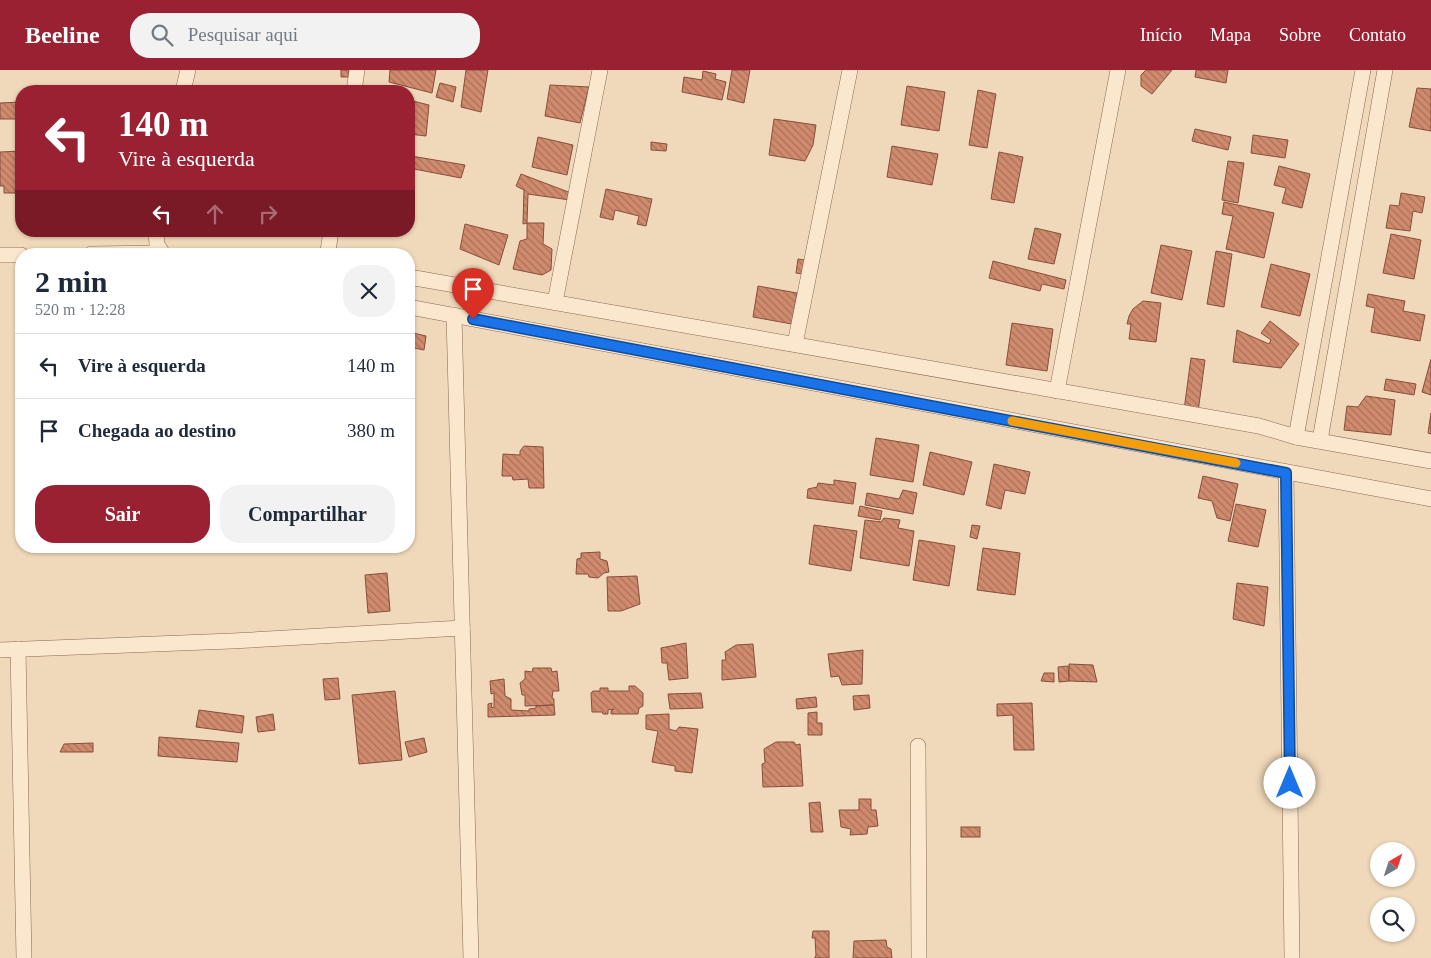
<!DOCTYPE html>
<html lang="pt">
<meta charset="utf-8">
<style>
body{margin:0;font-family:"Times New Roman",serif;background:#f2f2f3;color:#1f2937;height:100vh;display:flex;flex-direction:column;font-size:19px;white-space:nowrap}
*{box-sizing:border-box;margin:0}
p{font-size:16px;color:#747a83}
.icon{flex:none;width:28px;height:28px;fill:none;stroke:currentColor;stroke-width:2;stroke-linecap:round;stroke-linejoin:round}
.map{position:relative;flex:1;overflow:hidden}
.details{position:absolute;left:15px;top:178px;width:400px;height:305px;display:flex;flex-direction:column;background:#fff;border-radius:20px;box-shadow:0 1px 4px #0004}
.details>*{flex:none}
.hud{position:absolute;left:15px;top:15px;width:400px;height:152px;border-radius:20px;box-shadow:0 1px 4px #0004;background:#992131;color:#fff;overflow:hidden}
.needle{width:32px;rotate:39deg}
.tools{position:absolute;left:1370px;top:772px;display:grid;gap:10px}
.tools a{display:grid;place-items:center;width:45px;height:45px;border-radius:50%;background:#fff;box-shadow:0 1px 4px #0004;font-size:25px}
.pin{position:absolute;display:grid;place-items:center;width:42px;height:42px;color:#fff;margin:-51px -21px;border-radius:50% 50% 50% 0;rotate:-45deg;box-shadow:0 0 5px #0007}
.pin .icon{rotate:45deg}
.me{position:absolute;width:55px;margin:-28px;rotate:0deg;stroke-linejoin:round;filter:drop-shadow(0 0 4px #0008)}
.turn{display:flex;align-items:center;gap:18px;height:105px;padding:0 20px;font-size:22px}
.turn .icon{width:65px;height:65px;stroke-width:2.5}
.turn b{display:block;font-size:35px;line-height:42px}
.lanes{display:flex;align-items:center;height:48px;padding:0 20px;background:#0003;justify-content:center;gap:25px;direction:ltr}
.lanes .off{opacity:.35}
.round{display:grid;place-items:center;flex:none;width:52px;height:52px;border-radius:20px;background:#f2f2f3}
.summary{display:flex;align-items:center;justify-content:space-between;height:85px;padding:0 20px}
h1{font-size:30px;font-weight:700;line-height:38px}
.primary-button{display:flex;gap:10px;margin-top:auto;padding:10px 20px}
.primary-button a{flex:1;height:58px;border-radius:20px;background:#992131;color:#fff;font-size:20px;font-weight:700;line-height:58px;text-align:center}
.primary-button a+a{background:#f2f2f3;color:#1f2937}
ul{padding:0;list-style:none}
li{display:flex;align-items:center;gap:15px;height:65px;padding:0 20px;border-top:1px solid #e0e1e3}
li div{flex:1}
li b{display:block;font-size:19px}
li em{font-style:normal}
header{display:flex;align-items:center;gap:30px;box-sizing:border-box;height:70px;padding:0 25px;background:#992131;color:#fff}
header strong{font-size:24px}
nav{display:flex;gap:28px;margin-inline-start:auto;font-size:18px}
.search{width:350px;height:45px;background:#f2f2f3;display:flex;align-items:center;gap:12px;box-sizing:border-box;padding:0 18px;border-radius:20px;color:#747a83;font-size:19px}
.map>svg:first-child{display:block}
.building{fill:url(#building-back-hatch);stroke:#874e39}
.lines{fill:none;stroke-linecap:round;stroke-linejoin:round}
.street-casing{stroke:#876954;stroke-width:16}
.street{stroke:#fae7cd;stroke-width:15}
.route-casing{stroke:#114b97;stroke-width:12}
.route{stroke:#1a73e8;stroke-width:9}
.slow{stroke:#f59e0b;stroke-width:9}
</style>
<header>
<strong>Beeline</strong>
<div class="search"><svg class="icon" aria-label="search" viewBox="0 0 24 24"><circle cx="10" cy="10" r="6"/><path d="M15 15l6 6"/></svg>Pesquisar aqui</div>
<nav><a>Início</a><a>Mapa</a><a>Sobre</a><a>Contato</a></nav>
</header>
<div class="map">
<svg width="1431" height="888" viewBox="0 0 1431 888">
<defs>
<pattern id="building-back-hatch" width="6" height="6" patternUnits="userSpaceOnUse" patternTransform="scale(1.25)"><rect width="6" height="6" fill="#d08a6e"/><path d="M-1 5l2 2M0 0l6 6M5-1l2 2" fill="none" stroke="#aa715a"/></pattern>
</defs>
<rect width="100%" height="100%" fill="#f0d9ba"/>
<!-- building -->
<g class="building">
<polygon points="341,0 349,0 348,7 341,7"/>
<polygon points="390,0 436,0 432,23 389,12"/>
<polygon points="466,0 488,0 481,42 461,37"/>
<polygon points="732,0 750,0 744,33 727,29"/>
<polygon points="1146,0 1172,0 1152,24 1141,16 1141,5"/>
<polygon points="1196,0 1228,0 1226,13 1195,7"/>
<polygon points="703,1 716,4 715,9 726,12 722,30 682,22 684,7 702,10"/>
<polygon points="440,13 456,17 453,32 436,27"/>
<polygon points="550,15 589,17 580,53 545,46"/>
<polygon points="907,16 945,22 939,61 901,55"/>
<polygon points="1417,18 1431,19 1431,61 1409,57"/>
<polygon points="978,20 996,24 987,78 969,75"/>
<polygon points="409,30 429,35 426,66 409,64"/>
<polygon points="21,32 21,49 0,49 0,33"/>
<polygon points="774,49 816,55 813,75 805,91 769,85"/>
<polygon points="1195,59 1231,67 1228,80 1192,71"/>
<polygon points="1253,65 1288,70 1285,88 1251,83"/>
<polygon points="538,67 573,75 567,105 532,97"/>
<polygon points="651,72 667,74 666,81 651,80"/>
<polygon points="892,76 938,84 932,115 887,107"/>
<polygon points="21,81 21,117 16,118 15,123 4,123 4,116 0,116 0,82"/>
<polygon points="999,82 1023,87 1014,133 991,129"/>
<polygon points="411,86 465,95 461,108 409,98"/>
<polygon points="1228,91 1244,93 1238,133 1222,130"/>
<polygon points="1279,96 1310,104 1302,138 1282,133 1286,118 1274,115"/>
<polygon points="521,104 571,123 570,130 528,124 527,153 523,154 524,120 516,116"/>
<polygon points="606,119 652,129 646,156 637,154 639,146 615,140 613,150 600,147"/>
<polygon points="1401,123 1425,127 1422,143 1413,141 1410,161 1386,158 1390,135 1399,136"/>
<polygon points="1224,132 1274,143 1264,188 1226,179 1233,146 1222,144"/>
<polygon points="527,153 544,153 543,174 552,179 551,200 542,205 513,199 520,171 527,169"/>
<polygon points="465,154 508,165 499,195 460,179"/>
<polygon points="1035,158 1061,164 1054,194 1028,189"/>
<polygon points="1391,164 1421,170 1414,209 1383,203"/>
<polygon points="1161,175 1192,181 1182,230 1151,223"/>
<polygon points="1216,181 1232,184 1224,237 1207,234"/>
<polygon points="798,189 805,190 803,204 796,203"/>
<polygon points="993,191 1066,210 1064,219 1042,214 1040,221 989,208"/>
<polygon points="1271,194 1310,204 1300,246 1261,237"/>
<polygon points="758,216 797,223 792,254 753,247"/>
<polygon points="1368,224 1405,231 1403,241 1425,245 1420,271 1371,262 1375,238 1366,236"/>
<polygon points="1143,231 1161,233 1156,272 1129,269 1131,254 1127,254 1129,246 1133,239"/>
<polygon points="1270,251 1299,274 1281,298 1233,292 1237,260 1269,274 1271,270 1261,263"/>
<polygon points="1012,253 1053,259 1047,301 1006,295"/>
<polygon points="409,262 426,266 424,280 409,277"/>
<polygon points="1191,288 1205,290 1198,342 1184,340"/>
<polygon points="1431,289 1431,325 1422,322"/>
<polygon points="1386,309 1416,314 1414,325 1384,320"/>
<polygon points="1366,326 1395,330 1391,365 1344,360 1347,336 1358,337"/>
<polygon points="1431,343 1431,364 1428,363"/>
<polygon points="876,368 919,375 913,412 870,405"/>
<polygon points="524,376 543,377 544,418 529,418 528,409 513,410 512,406 502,406 503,384 520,385 520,381"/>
<polygon points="930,382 972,392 964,425 923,415"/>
<polygon points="994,394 1030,402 1025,424 1005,420 1001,439 986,435"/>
<polygon points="1203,406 1238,414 1230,451 1217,448 1212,431 1198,428"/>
<polygon points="834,410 856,413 853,434 807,428 808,419 817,417 818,413 834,415"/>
<polygon points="903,420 917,423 913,444 865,435 867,423 899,429"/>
<polygon points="1236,434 1266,440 1258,477 1228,471"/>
<polygon points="860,436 882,441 880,450 858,446"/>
<polygon points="884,448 900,450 898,458 914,461 909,496 860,488 865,450 881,452"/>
<polygon points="814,455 857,461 851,501 809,494"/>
<polygon points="972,455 980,456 977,469 970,467"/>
<polygon points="919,470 955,476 949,516 913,510"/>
<polygon points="983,478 1020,483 1015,525 977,520"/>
<polygon points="600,482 600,489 607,491 609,502 604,503 598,508 589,507 588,504 576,504 577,489 581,488 581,483"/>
<polygon points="387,503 390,541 368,543 365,505"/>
<polygon points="637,506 640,534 621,541 608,541 607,507"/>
<polygon points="1237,513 1268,517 1264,556 1233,549"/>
<polygon points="686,573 688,608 669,610 667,593 662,593 661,578"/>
<polygon points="753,574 756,607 722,610 722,590 726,590 725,582 736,575"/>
<polygon points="863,580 862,614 842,615 839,606 831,607 828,584"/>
<polygon points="1069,594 1093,595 1097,612 1069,611"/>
<polygon points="1068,596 1069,611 1059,612 1058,597"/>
<polygon points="533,598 551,598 552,602 557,601 559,621 553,621 552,628 554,629 554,635 525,636 525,625 522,625 520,613 525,609 525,601 532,602"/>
<polygon points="1044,603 1054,603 1054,612 1041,611"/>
<polygon points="338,608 340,629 325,630 323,609"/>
<polygon points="504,609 505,626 511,629 511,640 529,641 529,639 536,638 536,636 554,635 555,645 488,647 488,634 492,633 491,638 494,637 494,623 491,624 490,611"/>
<polygon points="629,616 635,616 643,623 643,636 639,638 638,644 611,644 611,641 614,639 608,640 608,644 603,644 602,642 592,642 591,623 593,621 600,621 600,618 608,618 608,621 629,621"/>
<polygon points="395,621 402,690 359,694 352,625"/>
<polygon points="701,623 703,638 670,639 668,624"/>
<polygon points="869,625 870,638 854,640 853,626"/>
<polygon points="816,627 817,637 797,639 796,629"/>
<polygon points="1032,633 1034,680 1014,680 1013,645 997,646 997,634"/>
<polygon points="199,640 244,646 242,663 196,657"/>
<polygon points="817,642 817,653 822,653 822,665 808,665 808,643"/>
<polygon points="273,644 275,660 258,662 256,647"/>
<polygon points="669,644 669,659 676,661 679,657 698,659 692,703 675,701 675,696 652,692 658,661 646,659 646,645"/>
<polygon points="159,667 239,673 237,692 158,686"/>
<polygon points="424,668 427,682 409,687 405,672"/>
<polygon points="776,672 794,672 796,675 800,674 803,716 763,717 762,694 765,693 764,679"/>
<polygon points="93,673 93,682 60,682 64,674"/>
<polygon points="859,729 871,729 871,740 876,740 878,756 868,757 867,764 850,765 851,759 841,757 839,740 859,740"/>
<polygon points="820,732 823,762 811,762 809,733"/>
<rect x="961" y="757" width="19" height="10"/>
<polygon points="813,861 829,861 829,888 814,888 816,886 815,868 812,868"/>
<polygon points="886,870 887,877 891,879 892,888 853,888 854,871"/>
</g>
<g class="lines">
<defs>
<g id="street">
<polyline points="183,21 188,0"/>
<polyline points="354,21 357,0"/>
<polyline points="156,161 157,175 163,184"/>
<polyline points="91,184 161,183"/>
<polyline points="329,184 328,181 331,161"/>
<polyline points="0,185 21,185"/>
<polyline points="409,207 1259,356 1296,367 1431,391"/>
<polyline points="555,232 600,0"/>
<polyline points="409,237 1431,429"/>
<polyline points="454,245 471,888"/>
<polyline points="795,274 850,0"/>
<polyline points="1057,321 1118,0"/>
<polyline points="1296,367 1363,0"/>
<polyline points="1320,370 1385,0"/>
<polyline points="1286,403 1292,888"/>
<polyline points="18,579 24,888"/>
<polyline points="0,580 232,571 462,558"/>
<polyline points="918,676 919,888"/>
</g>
</defs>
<!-- street casing -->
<use href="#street" class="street-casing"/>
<!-- street -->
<use href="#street" class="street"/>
</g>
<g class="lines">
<defs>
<polyline id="route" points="473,249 1286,403 1290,713"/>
</defs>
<!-- route casing -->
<use href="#route" class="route-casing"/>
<!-- route -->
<use href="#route" class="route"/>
<!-- slow -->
<polyline class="slow" points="1012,351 1236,393"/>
</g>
</svg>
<div class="tools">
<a><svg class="needle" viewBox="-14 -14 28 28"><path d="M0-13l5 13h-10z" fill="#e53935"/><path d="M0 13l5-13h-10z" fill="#747a83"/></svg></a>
<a><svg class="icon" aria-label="search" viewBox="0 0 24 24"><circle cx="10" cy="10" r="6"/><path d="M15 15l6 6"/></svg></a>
</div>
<div class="pin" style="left:473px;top:249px;background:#d93025"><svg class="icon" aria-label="arrive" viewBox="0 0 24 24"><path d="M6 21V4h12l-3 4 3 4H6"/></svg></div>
<svg class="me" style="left:1290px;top:713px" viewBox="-20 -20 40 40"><circle r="19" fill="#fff"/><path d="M0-13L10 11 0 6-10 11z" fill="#1a73e8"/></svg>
<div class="hud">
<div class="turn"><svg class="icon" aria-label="left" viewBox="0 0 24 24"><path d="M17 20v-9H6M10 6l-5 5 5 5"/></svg><div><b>140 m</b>Vire à esquerda</div></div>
<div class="lanes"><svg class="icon" aria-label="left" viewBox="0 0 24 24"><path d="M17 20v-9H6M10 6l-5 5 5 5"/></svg><svg class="icon off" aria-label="ahead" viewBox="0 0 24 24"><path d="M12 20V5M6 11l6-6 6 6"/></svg><svg class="icon off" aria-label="right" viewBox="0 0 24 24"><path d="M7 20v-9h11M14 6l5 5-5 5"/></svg></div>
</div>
<section class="details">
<div class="summary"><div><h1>2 min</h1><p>520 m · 12:28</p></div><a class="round"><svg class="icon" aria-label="close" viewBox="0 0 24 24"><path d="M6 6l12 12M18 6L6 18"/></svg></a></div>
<ul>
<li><svg class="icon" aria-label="left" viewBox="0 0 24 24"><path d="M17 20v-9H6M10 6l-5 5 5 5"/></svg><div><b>Vire à esquerda</b></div><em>140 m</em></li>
<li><svg class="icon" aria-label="arrive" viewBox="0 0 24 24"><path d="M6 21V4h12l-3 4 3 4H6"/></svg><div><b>Chegada ao destino</b></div><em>380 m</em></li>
</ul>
<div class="primary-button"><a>Sair</a><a>Compartilhar</a></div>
</section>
</div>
